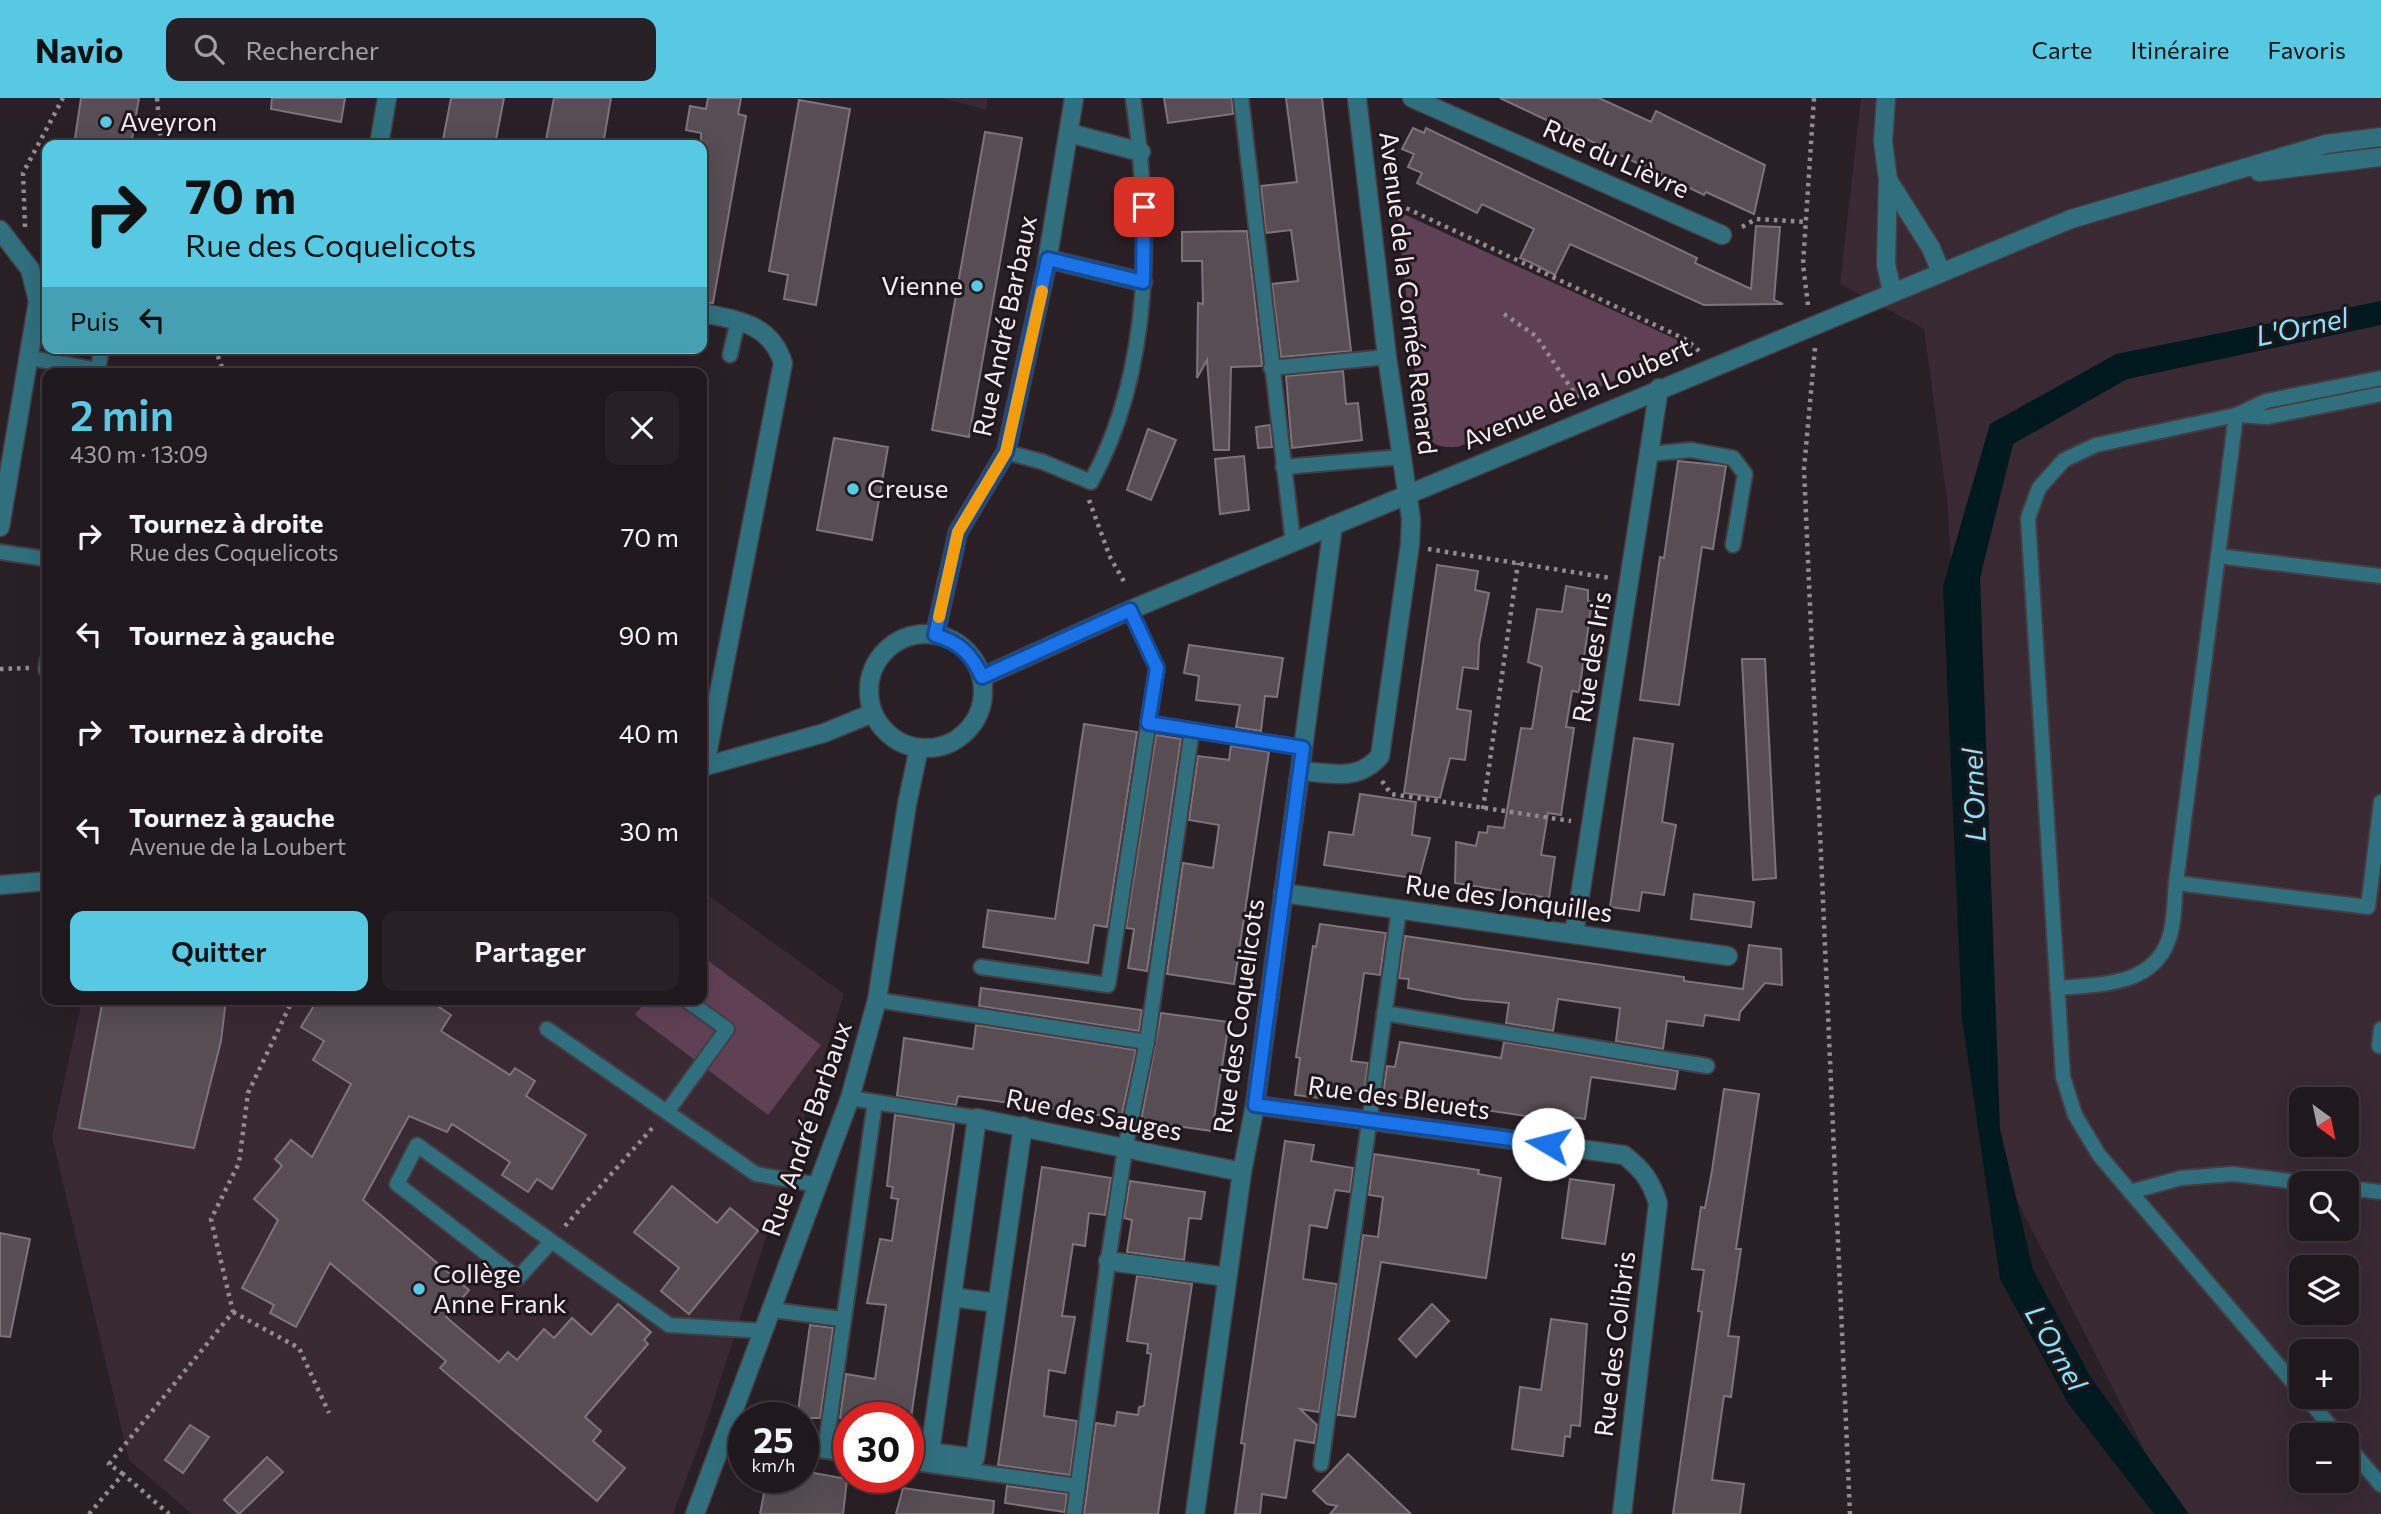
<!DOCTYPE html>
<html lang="fr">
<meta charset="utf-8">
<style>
body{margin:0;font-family:Commissioner,sans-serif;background:#272125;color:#f1f3f6;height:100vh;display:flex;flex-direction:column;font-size:26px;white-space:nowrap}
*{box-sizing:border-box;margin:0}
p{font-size:23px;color:#a1a0a3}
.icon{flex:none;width:38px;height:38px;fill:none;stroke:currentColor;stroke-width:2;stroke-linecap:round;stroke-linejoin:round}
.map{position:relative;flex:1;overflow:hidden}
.sheet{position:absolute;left:42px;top:270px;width:665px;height:637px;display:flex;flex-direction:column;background:#1f181c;border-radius:14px;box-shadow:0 7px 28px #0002,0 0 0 2px #3c373b}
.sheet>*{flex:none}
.top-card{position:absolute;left:42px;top:42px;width:665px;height:214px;border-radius:14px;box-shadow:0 7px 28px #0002,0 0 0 2px #3c373b;background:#57c9e2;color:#111;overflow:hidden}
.needle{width:46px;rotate:147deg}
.tools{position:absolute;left:2289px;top:989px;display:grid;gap:14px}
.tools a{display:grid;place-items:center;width:70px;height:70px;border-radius:14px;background:#1f181c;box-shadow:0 7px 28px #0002,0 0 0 2px #3c373b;font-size:35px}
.speed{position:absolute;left:728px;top:1304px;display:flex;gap:14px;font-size:35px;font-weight:700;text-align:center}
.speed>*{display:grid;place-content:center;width:91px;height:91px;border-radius:50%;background:#1f181c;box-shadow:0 7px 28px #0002,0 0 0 2px #3c373b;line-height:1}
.speed small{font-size:18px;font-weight:400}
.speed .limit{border:10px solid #d22;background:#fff;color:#111}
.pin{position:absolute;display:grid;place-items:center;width:60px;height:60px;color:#fff;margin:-30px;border-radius:14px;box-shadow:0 4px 10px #0006}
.me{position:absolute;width:77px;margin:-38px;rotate:278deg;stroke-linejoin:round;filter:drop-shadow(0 0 5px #0008)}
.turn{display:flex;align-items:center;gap:24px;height:147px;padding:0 28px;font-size:32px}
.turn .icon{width:91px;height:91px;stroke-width:2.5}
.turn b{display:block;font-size:49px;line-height:60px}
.then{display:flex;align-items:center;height:66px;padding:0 28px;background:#0003;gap:14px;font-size:26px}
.round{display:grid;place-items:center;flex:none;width:74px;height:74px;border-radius:14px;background:#272125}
.head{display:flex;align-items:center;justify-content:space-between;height:119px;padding:0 28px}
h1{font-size:42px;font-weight:600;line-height:52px;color:#57c9e2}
.action{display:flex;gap:14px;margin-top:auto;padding:14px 28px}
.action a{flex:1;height:80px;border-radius:14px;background:#57c9e2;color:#111;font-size:28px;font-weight:600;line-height:80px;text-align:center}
.action a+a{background:#272125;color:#f1f3f6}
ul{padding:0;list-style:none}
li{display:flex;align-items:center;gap:21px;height:98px;padding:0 28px}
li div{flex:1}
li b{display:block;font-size:26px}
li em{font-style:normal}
header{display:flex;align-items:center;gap:42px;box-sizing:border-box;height:98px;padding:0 35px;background:#57c9e2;color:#111}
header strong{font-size:33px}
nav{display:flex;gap:38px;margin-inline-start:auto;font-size:24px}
.search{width:490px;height:63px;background:#272125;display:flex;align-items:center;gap:18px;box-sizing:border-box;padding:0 24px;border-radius:14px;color:#a1a0a3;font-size:26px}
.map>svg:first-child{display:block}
.built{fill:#382933;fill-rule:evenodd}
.green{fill:#604055}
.water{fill:#00191f}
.building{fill:#574d53;stroke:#7f737b;stroke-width:2}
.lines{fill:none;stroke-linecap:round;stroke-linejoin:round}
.service-casing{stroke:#453d42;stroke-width:18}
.minor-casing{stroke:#453d42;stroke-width:21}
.tertiary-casing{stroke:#453d42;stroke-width:21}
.path{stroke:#928b90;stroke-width:4.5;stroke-dasharray:3.5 5;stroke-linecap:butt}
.service{stroke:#30707e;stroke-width:14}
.minor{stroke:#30707e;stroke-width:18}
.tertiary{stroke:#30707e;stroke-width:18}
.route-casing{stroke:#114b97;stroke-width:18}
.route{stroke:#1a73e8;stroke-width:12}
.slow{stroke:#f59e0b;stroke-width:12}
.poi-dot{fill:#57c9e2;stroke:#20171d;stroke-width:2.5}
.labels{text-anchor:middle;stroke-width:6;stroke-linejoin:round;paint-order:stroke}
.poi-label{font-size:26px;fill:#f3edf1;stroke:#20171d;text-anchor:start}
.street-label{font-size:26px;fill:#f3edf1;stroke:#20171d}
.water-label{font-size:28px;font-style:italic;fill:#84e5fc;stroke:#20171d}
</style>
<header>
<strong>Navio</strong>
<div class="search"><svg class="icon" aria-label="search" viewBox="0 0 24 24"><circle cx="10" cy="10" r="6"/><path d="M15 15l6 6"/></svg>Rechercher</div>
<nav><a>Carte</a><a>Itinéraire</a><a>Favoris</a></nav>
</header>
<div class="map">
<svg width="2381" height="1416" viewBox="0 0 2381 1416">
<rect width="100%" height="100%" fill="#292026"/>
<!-- built -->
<g class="built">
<polygon points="943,0 988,0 986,12"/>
<path d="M1861 0H2381V1416H2177L1987 1044 1947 402 1924 231 1840 186ZM2301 1001H2347V1046H2301ZM2301 1085H2347V1130H2301ZM2301 1169H2347V1214H2301ZM2301 1253H2347V1298H2301ZM2301 1337H2347V1382H2301Z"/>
<polygon points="702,793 844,896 701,1342 673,1416 192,1416 129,1362 52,1039 82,901 702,901"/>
</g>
<!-- green -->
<g class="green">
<path d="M1397 113 1693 249 1458 349C1437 350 1427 346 1420 325Z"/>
<polygon points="702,858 821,947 768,1017 635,917 647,901 702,901"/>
</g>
<!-- water -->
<polygon class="water" points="2381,203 2381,227 2127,281 2013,346 1980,480 2000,1031 2033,1172 2090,1278 2189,1416 2154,1416 2068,1305 2000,1181 1962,920 1943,488 1990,326 2116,256"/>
<!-- building -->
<g class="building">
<polygon points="81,0 139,0 131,47 74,47"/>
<polygon points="272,0 345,0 341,24 271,11"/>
<polygon points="451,0 504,0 495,47 442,47"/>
<polygon points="554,0 611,0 603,47 545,47"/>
<polygon points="708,0 741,0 738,16 746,18 713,205 702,204 701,35 686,32 690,8 706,11"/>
<polygon points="1164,0 1232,0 1233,16 1168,25"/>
<polygon points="1286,0 1322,0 1351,253 1281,259 1272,186 1298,183 1291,132 1266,135 1261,88 1297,84"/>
<polygon points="1500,0 1599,0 1651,24 1656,13 1765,67 1754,116 1706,94 1704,97"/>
<polygon points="799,2 850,11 816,207 784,201 788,177 769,173"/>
<polygon points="1413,30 1424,35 1426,30 1697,160 1695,165 1751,191 1756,128 1780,129 1774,202 1783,206 1704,207 1570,146 1555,177 1530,164 1520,160 1534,131 1482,106 1477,115 1417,85 1422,75 1408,69 1414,56 1402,51"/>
<polygon points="985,34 1022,40 969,339 932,332"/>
<polygon points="1247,133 1262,266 1262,268 1231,269 1229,352 1214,352 1207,262 1197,280 1198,205 1203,206 1202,163 1182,163 1182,134"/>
<polygon points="1343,273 1346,306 1358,305 1362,342 1292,350 1286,278"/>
<polygon points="1270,327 1272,349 1258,350 1256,329"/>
<polygon points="1148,331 1176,342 1151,402 1127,392"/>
<polygon points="834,340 888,349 872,442 817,432"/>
<polygon points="1244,358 1249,412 1220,416 1215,361"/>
<polygon points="1678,363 1726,368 1713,451 1702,449 1679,607 1640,602 1660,459 1664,460"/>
<polygon points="1437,467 1478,473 1475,492 1489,495 1479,547 1478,571 1463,569 1457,611 1471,613 1465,662 1450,660 1440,700 1404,695"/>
<polygon points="1566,488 1588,492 1588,503 1592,504 1579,594 1572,593 1566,629 1574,630 1561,717 1548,715 1541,757 1555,759 1549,800 1455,785 1456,744 1476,748 1479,734 1487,735 1488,728 1504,730 1521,630 1532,631 1542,569 1528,564 1537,511 1562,514"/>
<polygon points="1189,547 1283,560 1277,599 1265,598 1261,633 1236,629 1240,607 1196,602 1199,578 1184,575"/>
<polygon points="1742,561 1765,561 1776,780 1753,782"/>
<polygon points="1084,626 1137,634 1107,829 1094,827 1088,865 983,849 988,812 1055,821"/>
<polygon points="1156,637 1181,641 1147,873 1128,870 1134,831 1126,830"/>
<polygon points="1634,640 1673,646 1662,724 1676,727 1664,797 1642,794 1639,813 1610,809"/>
<polygon points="1231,648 1269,654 1234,886 1167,876 1183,765 1213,770 1219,727 1189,722 1198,658 1229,662"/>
<polygon points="1360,696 1416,704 1412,737 1430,740 1419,781 1324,767 1329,734 1353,737"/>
<polygon points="1694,796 1754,804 1751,829 1691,821"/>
<polygon points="1320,826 1386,835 1380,877 1364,875 1355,939 1351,963 1368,965 1364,994 1321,988 1319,1000 1295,997 1300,960 1296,959 1313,848 1316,849"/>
<polygon points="1405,838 1684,879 1684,883 1743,891 1749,847 1781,851 1782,887 1765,885 1740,914 1739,922 1705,917 1703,928 1667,923 1663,951 1616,943 1620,910 1558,901 1553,933 1506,925 1509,905 1463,901 1408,890 1409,881 1399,880"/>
<polygon points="981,890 1142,912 1139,933 979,908"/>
<polygon points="103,901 226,901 221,943 194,1050 79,1030"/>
<polygon points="318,901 427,901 451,917 441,933 510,977 515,970 535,983 526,998 586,1037 552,1091 537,1081 528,1094 502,1077 510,1064 452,1026 447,1034 409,1018 363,1102 469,1192 446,1219 499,1264 508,1254 517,1262 544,1231 554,1240 572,1220 591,1237 618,1206 651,1234 644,1242 648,1246 585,1319 601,1333 593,1343 625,1370 597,1403 440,1270 446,1263 330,1165 296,1229 270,1215 274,1207 242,1190 278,1122 254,1101 282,1068 275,1061 291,1042 312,1059 351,986 313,962 324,943 301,929"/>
<polygon points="1161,915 1229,924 1212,1033 1141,1023"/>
<polygon points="976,927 1136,952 1121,1020 958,998 956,1007 897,998 904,940 973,951"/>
<polygon points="1400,944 1501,960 1504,944 1678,973 1675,991 1591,979 1585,1021 1562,1018 1560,1023 1383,997 1387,968 1395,969"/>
<polygon points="1724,991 1759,996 1736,1151 1741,1151 1728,1238 1739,1239 1731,1299 1724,1298 1712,1382 1744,1386 1740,1416 1673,1416 1702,1214 1698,1213 1704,1172 1692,1171 1701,1109 1705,1110 1712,1073"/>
<polygon points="895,1017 954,1026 911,1320 840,1320 846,1276 875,1281 886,1207 867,1205 880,1141 892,1143 898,1101 891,1100 893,1089 887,1088"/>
<polygon points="1285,1043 1314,1047 1311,1063 1353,1070 1350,1094 1335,1092 1327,1130 1310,1127 1303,1181 1337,1186 1319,1314 1300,1311 1317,1327 1314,1345 1295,1342 1286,1400 1262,1396 1260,1416 1235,1416 1245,1346 1241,1345"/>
<polygon points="1374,1056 1479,1072 1478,1076 1501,1080 1486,1180 1381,1164 1355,1319 1338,1317 1363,1137 1378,1139 1383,1099 1369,1097"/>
<polygon points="1042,1069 1111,1080 1105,1117 1089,1115 1085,1148 1073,1146 1062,1218 1075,1219 1065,1275 1049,1272 1044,1318 1077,1323 1070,1377 998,1367"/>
<polygon points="1570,1081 1614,1087 1605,1146 1562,1140"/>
<polygon points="1130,1083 1205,1094 1201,1121 1189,1120 1184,1162 1127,1154 1132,1122 1124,1120"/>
<polygon points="672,1088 717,1125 730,1110 758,1133 689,1216 661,1193 679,1170 634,1134"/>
<polygon points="0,1135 30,1141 10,1239 0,1238"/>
<polygon points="1137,1178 1192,1186 1158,1416 1084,1416 1096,1325 1115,1328 1117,1314 1138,1317 1139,1309 1144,1308 1151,1256 1147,1255 1148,1246 1127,1243"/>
<polygon points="1432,1206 1449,1223 1416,1259 1399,1241"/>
<polygon points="1551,1221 1587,1226 1580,1328 1571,1327 1570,1339 1565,1338 1563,1358 1512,1351 1520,1289 1541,1292"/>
<polygon points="810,1227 833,1230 820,1320 797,1320"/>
<polygon points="190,1327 209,1339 183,1375 165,1362"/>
<polygon points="1348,1356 1411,1416 1330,1416 1337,1408 1327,1406 1313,1393"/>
<polygon points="267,1359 283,1374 239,1416 224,1402"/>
<polygon points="803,1373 847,1381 843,1416 760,1416 765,1390 789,1393 791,1379 803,1379"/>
<polygon points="1007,1388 1067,1396 1065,1414 1005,1405"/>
<polygon points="903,1390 994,1403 993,1416 896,1416"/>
</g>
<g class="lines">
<defs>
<g id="service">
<polyline points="1241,0 1293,444"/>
<polyline points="730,257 738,222"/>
<polyline points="30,260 98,272"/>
<polyline points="1271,270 1387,259"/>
<polyline points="97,275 102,250"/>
<polyline points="2236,317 2176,785 2368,809 2381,704"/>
<polyline points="2238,317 2267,319 2381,296"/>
<path d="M1006 354 1043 364 1091 384C1154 269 1151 126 1133 0"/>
<polyline points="1649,356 1691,352 1733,360 1745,376 1733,447"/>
<polyline points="1283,369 1402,359"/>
<polyline points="0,454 47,461"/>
<polyline points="2218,458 2381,478"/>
<polyline points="46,572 47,563"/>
<polyline points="1148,625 1303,650"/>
<polyline points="981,869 1108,887 1157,570 1130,512"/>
<path d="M2057 890C2098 886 2151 889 2168 843 2175 826 2174 803 2176 785"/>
<polyline points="877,902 1147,944"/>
<polyline points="1384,915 1707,968"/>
<polyline points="547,931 756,1076 818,1087"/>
<polyline points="2379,948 2381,931"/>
<polyline points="850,1000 977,1020"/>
<polyline points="667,1014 727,931 685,901"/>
<polyline points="2347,1090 2381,1094"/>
<polyline points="2130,1094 2181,1080 2233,1076 2307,1085"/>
<polyline points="550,1145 518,1180 397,1086 417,1047 669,1227 764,1233"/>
<polyline points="772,1212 842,1221"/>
<polyline points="2301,1294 2099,1057 2075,1017 2063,979 2028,420 2039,390 2064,362 2096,347 2236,317 2266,303 2381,280"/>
<polyline points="2305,1298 2338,1337"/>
<polyline points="724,1339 744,1341"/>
<polyline points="2347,1347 2381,1387"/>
<polyline points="803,1350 849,1356"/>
<polyline points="825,1353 875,1004"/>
<polyline points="908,1364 1078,1388"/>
<polyline points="1321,1366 1399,812"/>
<polyline points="1074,1416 1108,1163 1125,1051 1147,944 1192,632"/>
</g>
<g id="minor">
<polyline points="1412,0 1722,137"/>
<polyline points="1886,0 1883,43 1888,82 1886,166 1892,194"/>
<polyline points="1069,35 1141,54"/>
<polyline points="379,47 387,0"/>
<polyline points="1888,82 1931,150 1941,174"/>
<polyline points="0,132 30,171 38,203 0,429"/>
<polyline points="1048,161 1143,184"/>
<path d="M702 215C738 222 771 226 783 265L705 667"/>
<path d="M1300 673C1332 675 1358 684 1380 658L1410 446 1411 421 1387 259 1357 0"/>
<polyline points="1283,795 1728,858"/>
<polyline points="1574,836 1659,290"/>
<path d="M1255 1007 1624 1057C1643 1072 1651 1083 1658 1105L1622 1416"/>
<polyline points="1023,1028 975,1360 930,1354 977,1020 1242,1074"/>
<polyline points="1108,1163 1227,1179"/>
<polyline points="952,1199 997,1205"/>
<polyline points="1195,1416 1242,1074 1255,1007 1333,427"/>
</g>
<g id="tertiary">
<polyline points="2259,74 2381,59"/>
<circle cx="926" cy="593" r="57"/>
<polyline points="935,537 958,434 1006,354 1046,170 1074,0"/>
<polyline points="982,579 1130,512 2071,121 2326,46 2381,39"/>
<polyline points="702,669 824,635 873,615"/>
<polyline points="0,787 47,783"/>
<polyline points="695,1416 850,1000 877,902 907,706 919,650"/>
</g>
</defs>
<!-- service casing -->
<use href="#service" class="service-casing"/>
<!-- minor casing -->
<use href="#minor" class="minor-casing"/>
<!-- tertiary casing -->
<use href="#tertiary" class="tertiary-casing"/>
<!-- path -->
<g class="path">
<polyline points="157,0 161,47"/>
<polyline points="1391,103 1687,242 1700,254"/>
<polyline points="25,129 23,75 63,0"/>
<polyline points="1742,129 1756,121 1806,124"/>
<polyline points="1808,207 1803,166 1814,0"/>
<polyline points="1504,216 1536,238 1579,302"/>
<polyline points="215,250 224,275"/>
<polyline points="1815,250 1804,371 1850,1416"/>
<polyline points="1089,402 1110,459 1126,487"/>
<polyline points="1428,451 1610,480"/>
<polyline points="0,571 29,570"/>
<polyline points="1382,683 1391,696 1571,723"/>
<polyline points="1483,711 1518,465"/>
<polyline points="610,901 617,906"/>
<polyline points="565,1128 655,1027"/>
<polyline points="233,1214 299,1250 329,1315"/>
<polyline points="123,1376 109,1366 233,1214 211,1121 239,1065 248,995 293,901"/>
<polyline points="89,1416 123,1376 169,1416"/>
</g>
<!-- service -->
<use href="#service" class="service"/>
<!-- minor -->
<use href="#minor" class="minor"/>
<!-- tertiary -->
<use href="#tertiary" class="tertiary"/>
</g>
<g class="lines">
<defs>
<path id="route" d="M1144 109 1143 184 1048 161 1006 354 958 434 935 537C959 544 972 556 982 579L1130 512 1157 570 1148 625 1303 650 1255 1007 1548 1046"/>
</defs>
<!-- route casing -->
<use href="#route" class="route-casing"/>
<!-- route -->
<use href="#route" class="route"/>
<!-- slow -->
<polyline class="slow" points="939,519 958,434 1006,354 1042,193"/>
</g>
<!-- markers -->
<g class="poi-dot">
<circle cx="106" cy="24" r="7"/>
<circle cx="977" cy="188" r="7"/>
<circle cx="853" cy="391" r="7"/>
<circle cx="419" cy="1191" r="7"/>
</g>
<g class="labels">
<!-- poi labels -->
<g class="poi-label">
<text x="120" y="33">Aveyron</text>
<text x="963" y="197" text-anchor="end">Vienne</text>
<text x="867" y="400">Creuse</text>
<text x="433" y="1185">Collège<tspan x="433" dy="30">Anne Frank</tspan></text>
</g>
<!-- street labels -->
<g class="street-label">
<text transform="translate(1616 61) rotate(24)" y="9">Rue du Lièvre</text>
<text transform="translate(1408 195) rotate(83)" y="9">Avenue de la Cornée Renard</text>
<text transform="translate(1005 228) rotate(-78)" y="9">Rue André Barbaux</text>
<text transform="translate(1577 296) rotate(-23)" y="9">Avenue de la Loubert</text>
<text transform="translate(1592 559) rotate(-81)" y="9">Rue des Iris</text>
<text transform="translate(1509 801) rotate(8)" y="9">Rue des Jonquilles</text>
<text transform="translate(1239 918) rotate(-82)" y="9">Rue des Coquelicots</text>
<text transform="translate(1399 1000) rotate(8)" y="9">Rue des Bleuets</text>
<text transform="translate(1094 1017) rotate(11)" y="9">Rue des Sauges</text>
<text transform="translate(807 1031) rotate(-71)" y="9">Rue André Barbaux</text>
<text transform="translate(1615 1246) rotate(-83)" y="9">Rue des Colibris</text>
</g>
<!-- water labels -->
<g class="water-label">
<text transform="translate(2302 229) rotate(-12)" y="10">L'Ornel</text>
<text transform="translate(1974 697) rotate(-92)" y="10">L'Ornel</text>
<text transform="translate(2056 1250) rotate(60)" y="10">L'Ornel</text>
</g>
</g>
</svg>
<div class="tools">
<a><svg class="needle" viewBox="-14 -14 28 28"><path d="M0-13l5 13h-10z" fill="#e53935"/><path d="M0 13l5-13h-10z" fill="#a1a0a3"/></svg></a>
<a><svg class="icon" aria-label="search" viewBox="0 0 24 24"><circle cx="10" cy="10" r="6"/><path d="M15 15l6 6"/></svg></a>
<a><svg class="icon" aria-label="layers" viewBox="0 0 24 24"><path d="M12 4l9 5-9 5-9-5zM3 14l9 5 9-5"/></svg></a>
<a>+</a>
<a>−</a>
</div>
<div class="speed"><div>25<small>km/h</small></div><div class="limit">30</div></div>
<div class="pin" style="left:1144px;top:109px;background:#d93025"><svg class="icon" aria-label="arrive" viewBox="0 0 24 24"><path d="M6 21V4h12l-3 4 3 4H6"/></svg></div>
<svg class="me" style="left:1548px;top:1046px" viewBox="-20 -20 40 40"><circle r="19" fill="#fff"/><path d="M0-13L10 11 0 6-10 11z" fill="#1a73e8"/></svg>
<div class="top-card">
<div class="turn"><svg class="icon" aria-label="right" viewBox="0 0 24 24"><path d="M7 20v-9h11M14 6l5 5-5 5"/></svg><div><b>70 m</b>Rue des Coquelicots</div></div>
<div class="then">Puis<svg class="icon" aria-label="left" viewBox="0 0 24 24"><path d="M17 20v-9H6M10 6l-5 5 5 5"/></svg></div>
</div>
<section class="sheet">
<div class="head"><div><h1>2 min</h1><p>430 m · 13:09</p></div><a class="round"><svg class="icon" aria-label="close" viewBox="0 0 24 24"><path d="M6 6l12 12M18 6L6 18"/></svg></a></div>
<ul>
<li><svg class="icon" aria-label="right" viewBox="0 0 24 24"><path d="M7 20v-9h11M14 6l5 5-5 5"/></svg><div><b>Tournez à droite</b><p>Rue des Coquelicots</p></div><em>70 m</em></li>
<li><svg class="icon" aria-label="left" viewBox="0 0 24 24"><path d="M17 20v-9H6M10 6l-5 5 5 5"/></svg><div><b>Tournez à gauche</b></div><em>90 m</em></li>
<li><svg class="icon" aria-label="right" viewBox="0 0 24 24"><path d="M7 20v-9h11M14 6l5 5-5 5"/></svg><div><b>Tournez à droite</b></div><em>40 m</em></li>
<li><svg class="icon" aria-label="left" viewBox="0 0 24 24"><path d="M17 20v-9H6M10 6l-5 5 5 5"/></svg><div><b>Tournez à gauche</b><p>Avenue de la Loubert</p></div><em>30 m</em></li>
</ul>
<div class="action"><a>Quitter</a><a>Partager</a></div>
</section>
</div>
